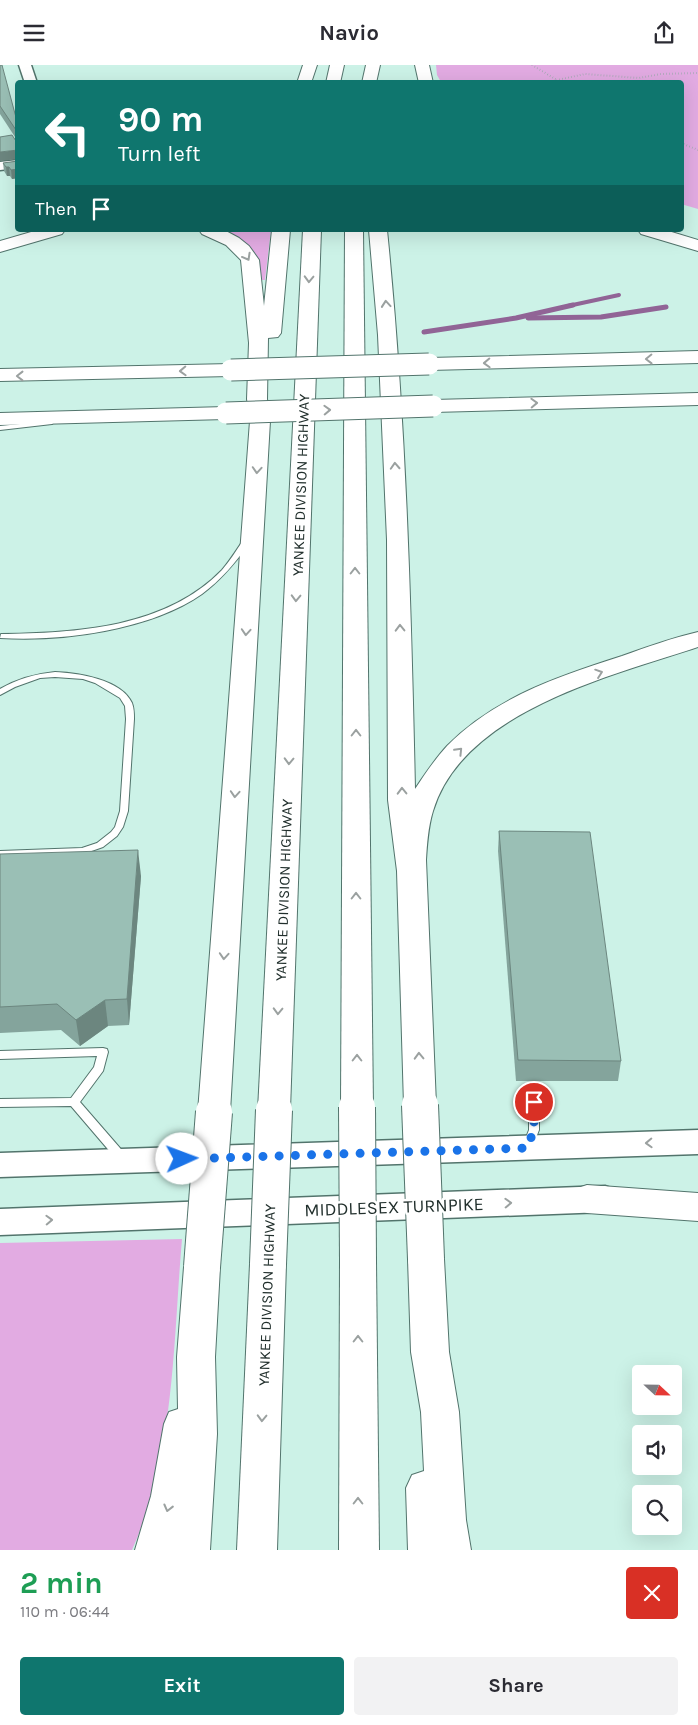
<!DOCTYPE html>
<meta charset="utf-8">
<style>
body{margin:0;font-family:Karla,sans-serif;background:#f2f2f3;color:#2b2b33;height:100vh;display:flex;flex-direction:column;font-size:19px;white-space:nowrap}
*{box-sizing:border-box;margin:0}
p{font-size:16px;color:#7c7c81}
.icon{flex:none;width:28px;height:28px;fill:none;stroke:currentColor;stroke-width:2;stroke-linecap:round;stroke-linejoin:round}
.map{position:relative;height:1485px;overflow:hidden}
.details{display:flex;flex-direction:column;background:#fff;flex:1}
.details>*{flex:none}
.guide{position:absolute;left:15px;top:15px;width:669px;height:152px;border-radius:5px;box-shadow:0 5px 20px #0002;background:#0f766e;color:#fff;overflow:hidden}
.needle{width:32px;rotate:112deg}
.buttons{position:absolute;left:632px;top:1300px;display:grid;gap:10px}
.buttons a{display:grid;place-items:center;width:50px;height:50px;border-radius:5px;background:#fff;box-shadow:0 5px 20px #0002;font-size:25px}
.pin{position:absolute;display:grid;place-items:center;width:42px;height:42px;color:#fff;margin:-21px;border:2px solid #fff;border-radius:50%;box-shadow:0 1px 5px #0007}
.me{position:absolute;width:55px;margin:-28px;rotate:88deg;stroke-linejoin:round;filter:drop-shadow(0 0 4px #0008)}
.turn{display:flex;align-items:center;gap:18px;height:105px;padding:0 20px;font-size:22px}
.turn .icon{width:65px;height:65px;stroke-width:2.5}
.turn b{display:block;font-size:35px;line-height:42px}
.then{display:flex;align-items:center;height:48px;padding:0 20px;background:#0003;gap:10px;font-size:19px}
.round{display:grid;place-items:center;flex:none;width:52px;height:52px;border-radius:5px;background:#f2f2f3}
.headline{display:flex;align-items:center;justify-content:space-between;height:85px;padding:0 20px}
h1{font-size:30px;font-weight:700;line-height:38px;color:#1e9e55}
.action{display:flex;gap:10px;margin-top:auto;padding:10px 20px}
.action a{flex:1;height:58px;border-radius:5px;background:#0f766e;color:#fff;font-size:20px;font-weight:700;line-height:58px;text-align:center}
.action a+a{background:#f2f2f3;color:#2b2b33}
header{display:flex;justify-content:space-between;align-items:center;height:65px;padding:0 20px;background:#fff;font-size:22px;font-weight:700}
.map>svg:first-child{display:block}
.green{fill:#e2abe2}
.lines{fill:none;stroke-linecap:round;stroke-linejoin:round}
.stream-far1{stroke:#916496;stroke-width:4}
.stream{stroke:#916496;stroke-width:5}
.service-casing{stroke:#52746c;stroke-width:2}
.tertiary-casing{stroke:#52746c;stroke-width:3}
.secondary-casing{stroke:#52746c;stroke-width:3}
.motorway-casing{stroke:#52746c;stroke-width:2}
.path{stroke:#8ba8a0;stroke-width:2;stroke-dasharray:0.5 2.5;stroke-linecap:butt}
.service{fill:#fff;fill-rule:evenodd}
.tertiary{fill:#fff;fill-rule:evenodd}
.secondary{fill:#fff;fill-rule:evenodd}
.motorway{fill:#fff;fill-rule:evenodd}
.motorway-bridge-far1-casing{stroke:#52746c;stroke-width:23;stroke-linecap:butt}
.motorway-bridge-casing{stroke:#52746c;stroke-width:38;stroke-linecap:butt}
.motorway-bridge-far1{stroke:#fff;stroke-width:21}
.motorway-bridge{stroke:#fff;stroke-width:36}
.wall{fill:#84a49c}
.shaded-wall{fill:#6c867f}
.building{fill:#9abfb5;stroke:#6c867f}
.oneway{stroke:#9ba1a0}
.route{stroke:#1a73e8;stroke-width:9;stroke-dasharray:0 16.2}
.labels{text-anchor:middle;stroke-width:5;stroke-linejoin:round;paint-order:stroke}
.street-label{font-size:15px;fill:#212f2c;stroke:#fff}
.near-street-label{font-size:18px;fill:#212f2c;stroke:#fff}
</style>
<header><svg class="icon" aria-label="menu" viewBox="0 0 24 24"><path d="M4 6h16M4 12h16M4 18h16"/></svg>Navio<svg class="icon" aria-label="share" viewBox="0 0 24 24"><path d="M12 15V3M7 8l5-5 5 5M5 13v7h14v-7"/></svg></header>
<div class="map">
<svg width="698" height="1485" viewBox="0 0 698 1485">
<rect width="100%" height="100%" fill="#ccf2e7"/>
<!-- green -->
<g class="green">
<polygon points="436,0 698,0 698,144 681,139 681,18 441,17 437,10"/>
<polygon points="220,165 271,165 265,215 262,215 259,198"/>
<path d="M182 1174C173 1278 175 1388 132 1485H0V1178Z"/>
</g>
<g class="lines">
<!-- stream-far1 -->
<polyline class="stream-far1" points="568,241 619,230"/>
<!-- stream -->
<g class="stream">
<polyline points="528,253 601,252 666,242"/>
<polyline points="424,267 516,253 573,240"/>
</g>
<defs>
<g id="service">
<polygon points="50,356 53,358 52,359 0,365 0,361"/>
<path d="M242 477H248L249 479C235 498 221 515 202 529 151 565 61 577 0 573L1 569C76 568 166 563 222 505 229 497 236 486 242 477Z"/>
<path d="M55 607C78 608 121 614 132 638 134 643 134 649 134 654L128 746 123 762 117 771 103 782 83 789 0 792V786L82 783 97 778 111 767 115 762 120 746 126 654 125 641 120 633 95 618 83 614 55 612 40 613 15 622 0 630V624C17 614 35 609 55 607Z"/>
<polygon points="103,983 107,984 108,987 103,1006 80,1037 126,1090 127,1093 126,1096 122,1097 118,1096 71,1041 0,1042 0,1034 71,1033 94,1002 97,991 0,994 0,986"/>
<polygon points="534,1033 538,1034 539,1037 539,1065 532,1083 528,1084 524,1083 523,1080 529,1065 529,1037 530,1034"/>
</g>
<g id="tertiary">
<polygon points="19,0 31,0 37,18 25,18"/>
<polygon points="18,95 18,103 0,105 0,97"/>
</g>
<g id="secondary">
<polygon points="698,1065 698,1089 0,1112 0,1088"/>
<polygon points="605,1121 616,1125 621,1134 616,1143 605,1147 0,1170 0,1144"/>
</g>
<g id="motorway">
<polygon points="303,0 317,0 311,18 297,18"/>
<polygon points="330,0 344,0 340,18 326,18"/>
<polygon points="366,0 380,0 376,18 362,18"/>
<polygon points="415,0 429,0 433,18 419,18"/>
<polygon points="38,165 65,165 62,169 0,187 0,176"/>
<polygon points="199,165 224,165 239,173 249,181 259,195 264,241 272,165 290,165 281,268 278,272 268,273 267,334 270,356 230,1047 226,1056 214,1060 202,1056 198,1047 250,356 247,334 249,278 241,195 226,180 202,169"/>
<polygon points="303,165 321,165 290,1045 286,1054 274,1058 262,1054 258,1045"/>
<polygon points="345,165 363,165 373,1042 369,1051 357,1055 345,1051 341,1042"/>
<path d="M369 165H387C406 351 411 537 415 724 425 709 435 694 447 681 494 633 559 611 622 591 647 582 672 573 698 567V582C611 611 463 646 433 746 428 762 427 779 426 795L436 1040 432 1049 420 1053 408 1049 404 1040 397 806 388 735 387 475 378 270Z"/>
<polygon points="638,165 665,165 698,175 698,186 641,169"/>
<polygon points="698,286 698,298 429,305 422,303 419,299 422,295 429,293"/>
<polygon points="231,299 238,301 241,305 238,309 231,311 0,316 0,304"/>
<polygon points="698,328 698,340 433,347 426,345 423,341 426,337 433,335"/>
<polygon points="226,342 233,344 236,348 233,352 226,354 0,360 0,348"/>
<polygon points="587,1120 698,1128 698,1156 587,1148 575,1144 570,1134 575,1124"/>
<polygon points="426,1179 439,1184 444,1194 449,1287 459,1347 466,1455 471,1485 408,1485 406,1423 412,1410 424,1406 421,1347 411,1287 408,1194 413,1184"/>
<polygon points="358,1181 371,1186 376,1196 379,1485 339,1485 340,1196 345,1186"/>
<polygon points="268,1184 281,1189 286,1199 277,1485 237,1485 250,1199 255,1189"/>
<polygon points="202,1187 215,1192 220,1202 215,1292 217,1369 210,1485 135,1485 151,1431 164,1359 169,1347 178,1344 177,1292 184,1202 189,1192"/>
</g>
</defs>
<!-- service casing -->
<use href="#service" class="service-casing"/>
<!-- tertiary casing -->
<use href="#tertiary" class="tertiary-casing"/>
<!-- secondary casing -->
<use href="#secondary" class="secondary-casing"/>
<!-- motorway casing -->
<use href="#motorway" class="motorway-casing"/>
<!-- path -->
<g class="path">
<polyline points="532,0 557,15"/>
<polyline points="555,18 557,15 585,9 639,13 661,9 698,8"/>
<polyline points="681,78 698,85"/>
</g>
<!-- service -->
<use href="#service" class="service"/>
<!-- tertiary -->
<use href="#tertiary" class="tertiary"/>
<!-- secondary -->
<use href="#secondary" class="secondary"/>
<!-- motorway -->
<use href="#motorway" class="motorway"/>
<defs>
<g id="motorway-bridge-far1">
<polyline points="231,305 429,299"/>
<polyline points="226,348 433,341"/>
</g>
<g id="motorway-bridge">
<polyline points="420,1040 426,1194"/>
<polyline points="357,1042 358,1196"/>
<polyline points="268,1199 274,1045"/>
<polyline points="202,1202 214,1047"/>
</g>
</defs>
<!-- motorway-bridge-far1 casing -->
<use href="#motorway-bridge-far1" class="motorway-bridge-far1-casing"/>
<!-- motorway-bridge casing -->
<use href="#motorway-bridge" class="motorway-bridge-casing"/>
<!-- motorway-bridge-far1 -->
<use href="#motorway-bridge-far1" class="motorway-bridge-far1"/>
<!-- motorway-bridge -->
<use href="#motorway-bridge" class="motorway-bridge"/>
</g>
<!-- wall -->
<g class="wall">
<polygon points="0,0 18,60 17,75 0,49"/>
<polygon points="18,96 18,113 12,114 10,111 7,111 4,106 3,98"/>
<polygon points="499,766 621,996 618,1016 516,1016 498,786"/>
<polygon points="0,789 141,811 129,960 108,961 80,981 61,965 0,968"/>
</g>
<!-- shaded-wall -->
<g class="shaded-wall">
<polygon points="18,64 18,74 17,75 16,65"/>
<polygon points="18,85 18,94 0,96 0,87"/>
<polygon points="6,102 9,102 10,111 7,111"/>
<polygon points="18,104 18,113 12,114 11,105"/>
<polygon points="138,785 141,811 129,960 127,934"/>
<polygon points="105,935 108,961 80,981 76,955"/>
</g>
<!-- building -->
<g class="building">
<polygon points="0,0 2,0 18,60 18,64 16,65 0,41"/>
<polygon points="12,70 18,79 18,85 0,87 0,72"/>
<polygon points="18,96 18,104 11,105 9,102 6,102 3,98"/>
<polygon points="499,766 590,767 621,996 518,995"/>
<polygon points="138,785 127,934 105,935 76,955 57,939 0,942 0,789"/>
</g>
<!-- one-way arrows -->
<defs><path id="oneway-chevron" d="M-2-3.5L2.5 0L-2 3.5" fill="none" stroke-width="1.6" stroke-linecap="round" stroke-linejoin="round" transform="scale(1.25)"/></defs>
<g class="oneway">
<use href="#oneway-chevron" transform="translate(247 192) rotate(61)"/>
<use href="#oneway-chevron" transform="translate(309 214) rotate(92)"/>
<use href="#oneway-chevron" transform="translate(386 239) rotate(-95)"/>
<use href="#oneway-chevron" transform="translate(649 294) rotate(179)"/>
<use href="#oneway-chevron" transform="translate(487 298) rotate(178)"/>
<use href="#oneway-chevron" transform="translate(183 306) rotate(178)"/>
<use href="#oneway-chevron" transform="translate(20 311) rotate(-180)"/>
<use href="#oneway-chevron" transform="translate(534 338) rotate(-2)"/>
<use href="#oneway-chevron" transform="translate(327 345) rotate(-2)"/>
<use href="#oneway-chevron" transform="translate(395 401) rotate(-93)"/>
<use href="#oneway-chevron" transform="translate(257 405) rotate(94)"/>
<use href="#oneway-chevron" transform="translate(355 506) rotate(-90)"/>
<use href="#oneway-chevron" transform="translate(296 533) rotate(92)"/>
<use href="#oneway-chevron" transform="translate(400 563) rotate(-91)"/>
<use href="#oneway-chevron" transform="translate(246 567) rotate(94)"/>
<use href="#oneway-chevron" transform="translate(599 608) rotate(-19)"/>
<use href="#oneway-chevron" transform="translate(356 668) rotate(-90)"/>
<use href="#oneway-chevron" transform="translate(459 686) rotate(-46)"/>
<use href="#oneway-chevron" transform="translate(289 696) rotate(92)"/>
<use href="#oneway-chevron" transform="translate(402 726) rotate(-91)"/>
<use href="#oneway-chevron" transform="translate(235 729) rotate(94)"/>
<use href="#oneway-chevron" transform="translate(356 831) rotate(-90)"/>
<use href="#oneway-chevron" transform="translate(224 891) rotate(94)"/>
<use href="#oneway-chevron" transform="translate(278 946) rotate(92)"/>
<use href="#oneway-chevron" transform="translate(419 991) rotate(-92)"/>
<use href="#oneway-chevron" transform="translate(357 993) rotate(-90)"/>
<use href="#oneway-chevron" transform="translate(649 1078) rotate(178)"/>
<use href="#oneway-chevron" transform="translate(508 1138) rotate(-2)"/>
<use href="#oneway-chevron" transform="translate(49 1155) rotate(-2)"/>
<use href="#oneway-chevron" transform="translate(358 1274) rotate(-90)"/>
<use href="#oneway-chevron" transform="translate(262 1353) rotate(92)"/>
<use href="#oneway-chevron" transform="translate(358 1436) rotate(-90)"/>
<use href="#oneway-chevron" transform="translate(168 1443) rotate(104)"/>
</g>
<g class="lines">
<!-- route -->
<polyline class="route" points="182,1094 527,1083 534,1065 534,1037"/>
</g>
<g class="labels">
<!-- street labels -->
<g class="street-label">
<text transform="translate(301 420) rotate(-88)" y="5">YANKEE DIVISION HIGHWAY</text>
<text transform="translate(284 825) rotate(-88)" y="5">YANKEE DIVISION HIGHWAY</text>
<text transform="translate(267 1230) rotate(-88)" y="5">YANKEE DIVISION HIGHWAY</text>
</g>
<!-- near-street labels -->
<g class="near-street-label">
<text transform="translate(394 1142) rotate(-2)" y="6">MIDDLESEX TURNPIKE</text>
</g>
</g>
</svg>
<div class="buttons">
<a><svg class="needle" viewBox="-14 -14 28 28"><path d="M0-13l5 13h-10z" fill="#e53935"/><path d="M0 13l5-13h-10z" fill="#7c7c81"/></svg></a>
<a><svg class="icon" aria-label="sound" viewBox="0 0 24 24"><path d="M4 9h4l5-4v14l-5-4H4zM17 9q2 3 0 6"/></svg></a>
<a><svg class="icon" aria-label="search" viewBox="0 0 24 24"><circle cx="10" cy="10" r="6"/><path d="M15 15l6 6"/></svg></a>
</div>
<div class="pin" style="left:534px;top:1037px;background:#d93025"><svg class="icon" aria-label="arrive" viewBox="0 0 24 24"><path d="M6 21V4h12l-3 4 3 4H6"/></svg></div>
<svg class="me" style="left:182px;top:1094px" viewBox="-20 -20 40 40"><circle r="19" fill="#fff"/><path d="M0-13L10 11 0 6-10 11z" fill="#1a73e8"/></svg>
<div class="guide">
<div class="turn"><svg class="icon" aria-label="left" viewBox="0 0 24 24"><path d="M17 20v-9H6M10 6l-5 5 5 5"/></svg><div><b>90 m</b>Turn left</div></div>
<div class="then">Then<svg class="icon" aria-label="arrive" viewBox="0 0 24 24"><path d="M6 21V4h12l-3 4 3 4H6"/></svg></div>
</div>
</div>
<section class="details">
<div class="headline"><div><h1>2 min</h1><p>110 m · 06:44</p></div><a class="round" style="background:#d93025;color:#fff"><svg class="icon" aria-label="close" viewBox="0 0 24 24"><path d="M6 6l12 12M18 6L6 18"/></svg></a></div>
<div class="action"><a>Exit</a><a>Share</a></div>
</section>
